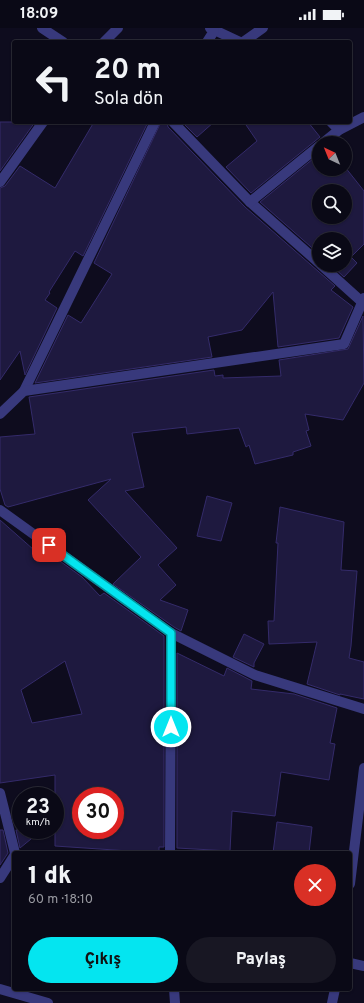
<!DOCTYPE html>
<html lang="tr">
<meta charset="utf-8">
<style>
body{margin:0;font-family:Overpass,sans-serif;background:#181723;color:#f1f3f6;height:100vh;display:flex;flex-direction:column;font-size:15px;white-space:nowrap}
*{box-sizing:border-box;margin:0}
p{font-size:13px;color:#999aa1}
.icon{flex:none;width:22px;height:22px;fill:none;stroke:currentColor;stroke-width:2;stroke-linecap:round;stroke-linejoin:round}
.map{position:relative;flex:1;overflow:hidden}
.side{position:absolute;left:12px;top:823px;width:340px;height:140px;display:flex;flex-direction:column;background:#0a0916;border-radius:4px;box-shadow:0 1px 3px #0004,0 0 0 1px #2a2a35}
.side>*{flex:none}
.banner{position:absolute;left:12px;top:12px;width:340px;height:84px;border-radius:4px;box-shadow:0 1px 3px #0004,0 0 0 1px #2a2a35;background:#0a0916;color:#f1f3f6;overflow:hidden}
.needle{width:26px;rotate:317deg}
.controls{position:absolute;left:312px;top:108px;display:grid;gap:8px}
.controls a{display:grid;place-items:center;width:40px;height:40px;border-radius:50%;background:#0a0916;box-shadow:0 1px 3px #0004,0 0 0 1px #2a2a35;font-size:20px}
.speed{position:absolute;left:12px;top:759px;display:flex;gap:8px;font-size:20px;font-weight:700;text-align:center}
.speed>*{display:grid;place-content:center;width:52px;height:52px;border-radius:50%;background:#0a0916;box-shadow:0 1px 3px #0004,0 0 0 1px #2a2a35;line-height:1}
.speed small{font-size:10px;font-weight:400}
.speed .limit{border:6px solid #d22;background:#fff;color:#111}
.pin{position:absolute;display:grid;place-items:center;width:34px;height:34px;color:#fff;margin:-17px;border-radius:8px;box-shadow:0 2px 6px #0006}
.me{position:absolute;width:44px;margin:-22px;rotate:0deg;stroke-linejoin:round;filter:drop-shadow(0 0 3px #0008)}
.turn{display:flex;align-items:center;gap:14px;height:84px;padding:0 16px;font-size:18px}
.turn .icon{width:52px;height:52px;stroke-width:2.5}
.turn b{display:block;font-size:28px;line-height:34px}
.round{display:grid;place-items:center;flex:none;width:42px;height:42px;border-radius:21px;background:#181723}
.summary{display:flex;align-items:center;justify-content:space-between;height:68px;padding:0 16px}
h1{font-size:24px;font-weight:800;line-height:30px}
.button{display:flex;gap:8px;margin-top:auto;padding:8px 16px}
.button a{flex:1;height:46px;border-radius:24px;background:#04e5f0;color:#111;font-size:16px;font-weight:800;line-height:46px;text-align:center}
.button a+a{background:#181723;color:#f1f3f6}
.status{display:flex;justify-content:space-between;align-items:center;height:28px;padding:0 20px;background:#0a0916;direction:ltr}
.status svg{height:11px;fill:currentColor}
.map>svg:first-child{display:block}
.building{fill:#1e193f;stroke:#342b6a;fill-rule:evenodd}
.lines{fill:none;stroke-linecap:round;stroke-linejoin:round}
.street{stroke:#38397c;stroke-width:10}
.route-casing{stroke:#03959c;stroke-width:10}
.route{stroke:#04e5f0;stroke-width:7}
</style>
<div class="status"><b>18:09</b><svg viewBox="0 0 49 12"><path d="M0 12V9h3v3zM5 12V6h3v6zM10 12V3h3v9zM15 12V0h3v12zM26 1h20v11H26zM47 4h2v5h-2z"/></svg></div>
<div class="map">
<svg width="364" height="975" viewBox="0 0 364 975">
<rect width="100%" height="100%" fill="#0e0c1e"/>
<!-- building -->
<g class="building">
<polygon points="0,94 35,94 0,143"/>
<polygon points="94,94 148,94 83,228 75,223 49,264 50,265 45,272 57,280 25,347 20,323 0,352 0,160 5,158 20,138 55,160"/>
<polygon points="161,94 167,94 168,99 245,179 335,258 331,262 353,279 339,310 278,319 273,264 242,302 208,309 212,329 35,355 68,287 81,295 112,246 94,235"/>
<polygon points="182,94 214,94 197,109"/>
<polygon points="244,94 308,94 320,109 251,165 226,139 257,113"/>
<path d="M319 126V141H345V139L364 163V216L351 229 357 235 344 249 331 237H345V211H319V226L260 174ZM319 163H345V189H319Z"/>
<polygon points="363,288 364,355 343,392 305,386 309,402 306,403 311,418 293,424 293,427 255,436 249,417 246,419 239,400 187,406 186,399 132,405 144,459 125,463 177,520 158,537 176,557 160,572 188,582 181,603 174,599 113,556 141,529 88,472 111,451 8,479 5,477 0,461 0,409 35,406 29,369 214,342 215,348 223,347 223,350 281,348 279,332 348,321"/>
<polygon points="207,468 232,475 221,513 197,508"/>
<polygon points="280,479 344,494 341,542 357,543 351,618 349,630 364,634 364,671 340,666 340,667 307,656 317,614 269,616 268,593 274,593 278,515 276,515"/>
<path d="M0 492 34 522 39 518 82 549 100 568 104 565 164 608V819H159V825L55 818V747L0 755ZM65 633 82 686 32 695 21 662ZM81 768H115V802H81Z"/>
<polygon points="244,606 264,616 254,635 254,639 233,629"/>
<polygon points="177,625 224,648 227,640 252,653 251,661 294,666 337,680 330,715 335,716 329,752 281,744 275,788 232,783 230,823 177,820"/>
<polygon points="277,794 312,799 309,825 273,825"/>
<polygon points="0,802 3,802 8,825 0,837"/>
<polygon points="16,802 42,802 20,820"/>
</g>
<g class="lines">
<!-- street -->
<g class="street">
<polyline points="42,0 63,14"/>
<polyline points="210,0 240,14"/>
<polyline points="104,14 118,0"/>
<polyline points="207,14 214,3"/>
<polyline points="243,14 263,0"/>
<polyline points="173,94 250,174 319,235"/>
<polyline points="331,94 339,102"/>
<polyline points="323,115 339,102 364,89"/>
<polyline points="0,154 43,94"/>
<polyline points="250,174 319,118"/>
<polyline points="321,237 362,274"/>
<polyline points="24,363 155,94"/>
<polyline points="0,386 24,363 344,316 364,270"/>
<polyline points="0,482 171,605 255,647 364,681"/>
<polyline points="0,765 15,825"/>
<polyline points="170,825 171,605"/>
<polyline points="0,850 14,828"/>
<polyline points="350,856 364,740"/>
<polyline points="350,935 364,938"/>
<polyline points="0,961 48,975"/>
<polyline points="174,961 175,975"/>
<polyline points="332,975 335,961"/>
</g>
</g>
<g class="lines">
<defs>
<polyline id="route" points="49,517 171,605 171,699"/>
</defs>
<!-- route casing -->
<use href="#route" class="route-casing"/>
<!-- route -->
<use href="#route" class="route"/>
</g>
</svg>
<div class="controls">
<a><svg class="needle" viewBox="-14 -14 28 28"><path d="M0-13l5 13h-10z" fill="#e53935"/><path d="M0 13l5-13h-10z" fill="#999aa1"/></svg></a>
<a><svg class="icon" aria-label="search" viewBox="0 0 24 24"><circle cx="10" cy="10" r="6"/><path d="M15 15l6 6"/></svg></a>
<a><svg class="icon" aria-label="layers" viewBox="0 0 24 24"><path d="M12 4l9 5-9 5-9-5zM3 14l9 5 9-5"/></svg></a>
</div>
<div class="speed"><div>23<small>km/h</small></div><div class="limit">30</div></div>
<div class="pin" style="left:49px;top:517px;background:#d93025"><svg class="icon" aria-label="arrive" viewBox="0 0 24 24"><path d="M6 21V4h12l-3 4 3 4H6"/></svg></div>
<svg class="me" style="left:171px;top:699px" viewBox="-20 -20 40 40"><circle r="17" fill="#04e5f0" stroke="#fff" stroke-width="3"/><path d="M0-11L8 9 0 5-8 9z" fill="#fff"/></svg>
<div class="banner">
<div class="turn"><svg class="icon" aria-label="left" viewBox="0 0 24 24"><path d="M17 20v-9H6M10 6l-5 5 5 5"/></svg><div><b>20 m</b>Sola dön</div></div>
</div>
<section class="side">
<div class="summary"><div><h1>1 dk</h1><p>60 m · 18:10</p></div><a class="round" style="background:#d93025;color:#fff"><svg class="icon" aria-label="close" viewBox="0 0 24 24"><path d="M6 6l12 12M18 6L6 18"/></svg></a></div>
<div class="button"><a>Çıkış</a><a>Paylaş</a></div>
</section>
</div>
